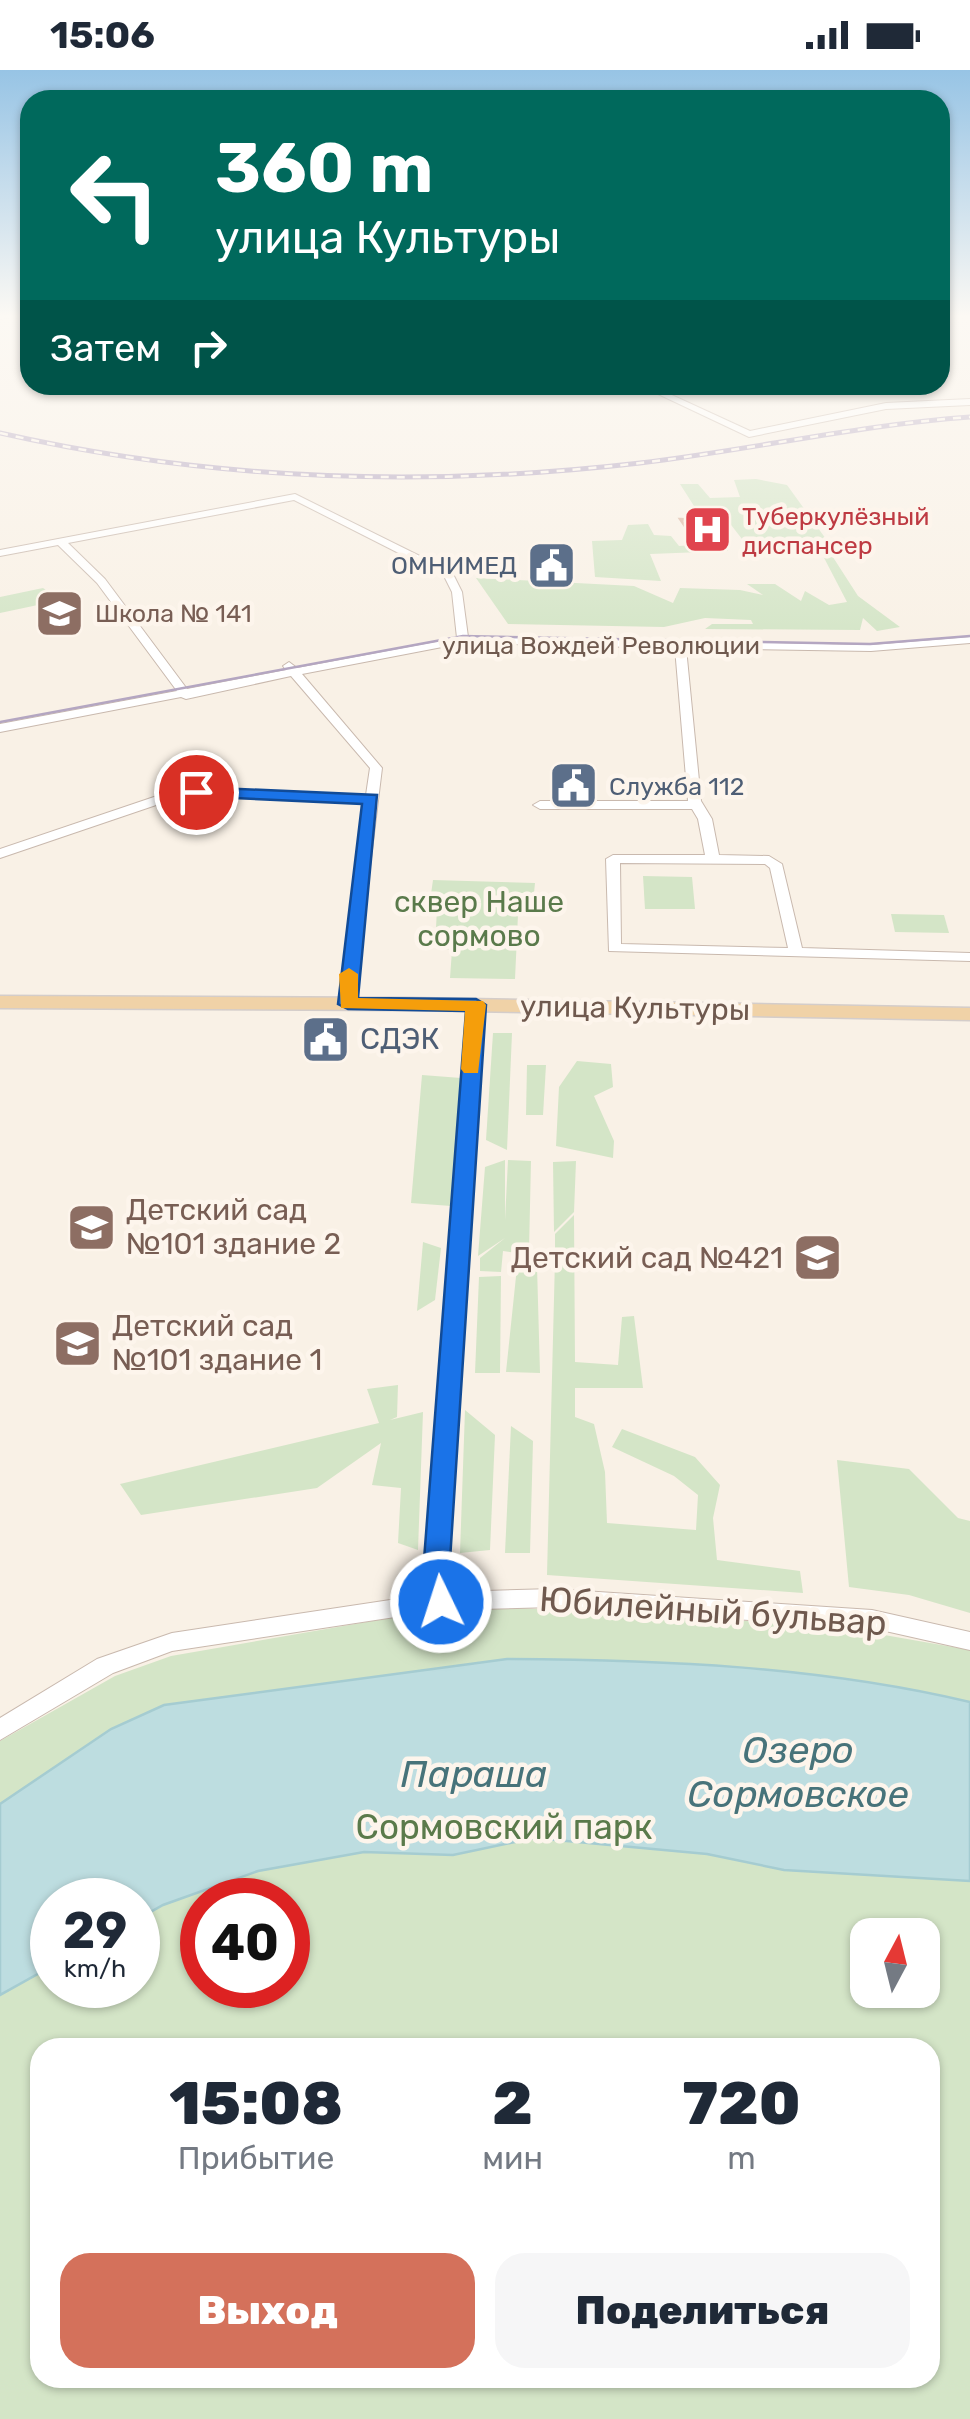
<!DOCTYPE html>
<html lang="ru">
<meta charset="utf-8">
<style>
body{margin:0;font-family:Rubik,sans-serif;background:#f6f6f7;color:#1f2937;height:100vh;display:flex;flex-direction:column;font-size:38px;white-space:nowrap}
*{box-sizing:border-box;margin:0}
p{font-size:32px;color:#747a83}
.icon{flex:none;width:55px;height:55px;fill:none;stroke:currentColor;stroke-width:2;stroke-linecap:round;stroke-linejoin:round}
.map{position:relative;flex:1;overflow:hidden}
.drawer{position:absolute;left:30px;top:1968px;width:910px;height:350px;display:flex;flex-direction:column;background:#fff;border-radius:30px;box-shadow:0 2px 8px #0004}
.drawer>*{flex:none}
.hud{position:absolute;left:20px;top:20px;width:930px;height:305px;border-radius:30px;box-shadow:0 2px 8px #0004;background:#00695c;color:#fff;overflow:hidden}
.needle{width:65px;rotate:7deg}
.buttons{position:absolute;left:850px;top:1848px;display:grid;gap:20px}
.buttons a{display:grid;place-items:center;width:90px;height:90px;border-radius:20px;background:#fff;box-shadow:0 2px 8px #0004;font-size:50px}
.speed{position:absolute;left:30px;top:1808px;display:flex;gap:20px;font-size:50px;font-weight:700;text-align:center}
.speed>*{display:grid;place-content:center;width:130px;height:130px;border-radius:50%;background:#fff;box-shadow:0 2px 8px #0004;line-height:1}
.speed small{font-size:25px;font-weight:400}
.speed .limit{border:15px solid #d22;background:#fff;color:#111}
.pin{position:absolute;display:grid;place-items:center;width:85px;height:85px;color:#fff;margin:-42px;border:5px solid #fff;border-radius:50%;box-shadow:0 2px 10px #0007}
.me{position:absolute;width:110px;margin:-55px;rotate:356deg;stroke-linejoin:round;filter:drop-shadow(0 0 8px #0008)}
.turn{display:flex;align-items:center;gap:35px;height:210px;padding:0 30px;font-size:45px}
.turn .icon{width:130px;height:130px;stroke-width:2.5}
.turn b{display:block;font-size:70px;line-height:85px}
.then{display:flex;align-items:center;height:95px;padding:0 30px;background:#0003;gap:20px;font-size:38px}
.eta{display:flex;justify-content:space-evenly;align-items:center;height:170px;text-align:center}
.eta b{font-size:60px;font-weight:800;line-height:70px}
.cta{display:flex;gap:20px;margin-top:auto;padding:20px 30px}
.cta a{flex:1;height:115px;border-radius:30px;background:#d4715b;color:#fff;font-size:40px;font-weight:800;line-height:115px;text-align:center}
.cta a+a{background:#f6f6f7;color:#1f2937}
.status{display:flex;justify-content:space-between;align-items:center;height:70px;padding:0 50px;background:#fff;direction:ltr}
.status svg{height:28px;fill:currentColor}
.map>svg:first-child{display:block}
.green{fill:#d4e5c7;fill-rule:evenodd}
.water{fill:#bddde0;stroke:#a5ccd1;stroke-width:2.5}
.building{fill:#ebd0c1;stroke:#dcb7a4;stroke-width:2.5}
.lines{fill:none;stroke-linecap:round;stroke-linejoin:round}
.minor-casing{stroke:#c9b9ae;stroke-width:2}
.major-casing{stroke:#d4cdca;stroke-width:3}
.minor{fill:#fff;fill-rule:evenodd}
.major{fill:#f0d2a7;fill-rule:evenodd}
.tram{stroke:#b4a6c1;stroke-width:2.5}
.rail-casing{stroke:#b4a6c1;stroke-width:5}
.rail{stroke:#fdf5ec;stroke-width:2.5;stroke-dasharray:8;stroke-linecap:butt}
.route{fill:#1a73e8;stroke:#114b97;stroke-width:2.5}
.slow{fill:#f59e0b}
.labels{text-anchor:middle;stroke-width:9;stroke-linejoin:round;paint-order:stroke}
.far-health-label{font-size:25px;fill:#be3a42;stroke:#fdf5ec;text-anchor:start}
.far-service-label{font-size:25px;fill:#4e5e75;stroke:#fdf5ec;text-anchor:end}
.far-education-label{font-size:25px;fill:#785e54;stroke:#fdf5ec;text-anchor:start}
.far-street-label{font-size:25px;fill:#6f594e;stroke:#fdf5ec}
.park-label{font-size:30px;fill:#5a7a4b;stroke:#fdf5ec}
.street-label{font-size:30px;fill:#6f594e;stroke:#fdf5ec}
.service-label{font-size:30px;fill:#4e5e75;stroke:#fdf5ec;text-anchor:start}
.education-label{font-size:30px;fill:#785e54;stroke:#fdf5ec;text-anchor:start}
.near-street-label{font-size:35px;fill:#6f594e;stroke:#fdf5ec}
.near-park-label{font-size:35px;fill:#5a7a4b;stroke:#fdf5ec}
.near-water-label{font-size:38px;font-style:italic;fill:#47737a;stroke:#fdf5ec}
</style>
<div class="status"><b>15:06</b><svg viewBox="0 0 49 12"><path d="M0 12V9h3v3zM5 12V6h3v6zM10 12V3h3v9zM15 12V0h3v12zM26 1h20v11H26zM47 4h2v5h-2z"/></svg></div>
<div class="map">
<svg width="970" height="2349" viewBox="0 0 970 2349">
<rect width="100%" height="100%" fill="#f9f1e6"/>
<!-- green -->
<g class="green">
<polygon points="756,409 787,415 831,476 783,478 742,469 721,442 694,436 680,414 698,414 710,428 740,427 734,410"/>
<polygon points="648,454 654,465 671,466 679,476 722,473 728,481 650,484 661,511 595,507 592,471 622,470 628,455"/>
<polygon points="829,481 858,526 900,557 877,561 863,548 860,560 705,559 712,554 753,554 751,550 705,548 664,557 508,554 476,508 634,516 673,533 680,518 740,520 763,525 747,514 775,514 801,531 805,521 829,535 847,532 821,482"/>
<polygon points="43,518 56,528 52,532 0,543 0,527"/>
<polygon points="643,806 692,807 695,839 645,839"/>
<polygon points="433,810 535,813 534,823 519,823 515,909 450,908 452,880 435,878 437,838 429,838"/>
<polygon points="891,844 944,845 949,863 895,862"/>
<polygon points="493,963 512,963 507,1080 486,1070"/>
<polygon points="577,991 611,994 613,1017 594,1026 614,1071 613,1088 556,1076 559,1017"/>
<polygon points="527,995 546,995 543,1045 526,1045"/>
<polygon points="422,1005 461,1008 451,1136 411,1133"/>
<polygon points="505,1090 505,1150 508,1090 531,1091 529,1180 524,1184 503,1181 501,1202 480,1201 480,1188 505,1168 478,1186 485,1097"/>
<polygon points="576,1091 574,1142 554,1162 553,1092"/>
<polygon points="574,1145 575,1292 618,1295 622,1247 634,1246 643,1318 575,1318 575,1347 594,1354 605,1402 607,1453 696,1460 698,1425 674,1406 612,1377 622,1359 695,1387 720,1415 713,1448 717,1490 800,1501 803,1523 547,1505 555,1189 568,1189 555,1187 555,1164"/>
<polygon points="423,1172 441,1178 435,1230 417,1241"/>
<polygon points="537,1196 540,1303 506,1302 517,1197 530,1199"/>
<polygon points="501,1206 500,1303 475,1303 479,1207"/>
<polygon points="398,1315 397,1347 390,1350 423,1342 418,1480 398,1473 401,1418 372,1415 381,1373 317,1418 141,1445 120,1414 379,1353 367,1319"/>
<polygon points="465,1340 495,1365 490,1480 460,1483"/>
<polygon points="511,1356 533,1371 530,1483 505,1483"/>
<polygon points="837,1390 909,1399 958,1448 970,1451 970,1543 909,1525 849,1517"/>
<path d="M505 1537 833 1556 970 1580V2349H0V1671L115 1606 171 1586 401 1546ZM52 1830H138V1915H52ZM202 1830H288V1915H202ZM868 1865H922V1920H868ZM40 1978H930V2308H40Z"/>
</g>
<!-- water -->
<path class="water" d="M507 1589C663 1590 818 1596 970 1632V1811L784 1800 707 1784 534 1768 453 1785 364 1782 258 1801 163 1835 138 1849V1830H52V1896L0 1925V1734L111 1659 164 1635Z"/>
<!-- building -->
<polygon class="building" points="680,449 706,450 717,468 695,471"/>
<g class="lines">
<defs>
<g id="minor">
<polygon points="19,244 18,246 0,249 0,245"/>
<polygon points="639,315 650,315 750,361 886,333 970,329 970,335 886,339 749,367"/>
<path d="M295 424 452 502 462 522 468 567 871 575 970 567V573L871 581 686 578 701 731 712 749 719 785 769 786 782 794 802 878 970 883V891L609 881 606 789 613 785H705L698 749 692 739H540L533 735 540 731H688L675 578 463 573 302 604 382 698 353 936H343L340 933 365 733 196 726 162 733 0 788V779L154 727 196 718 366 725 370 698 291 606 186 629 181 627 0 662V654L177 621 97 513 58 475 0 486V480ZM294 430 444 506 452 522 457 568 297 598 289 592 283 596 286 600 187 619 105 509 68 473ZM620 793 765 794 770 798 788 878 621 874Z"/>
<polygon points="476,930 484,935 447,1490 451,1522 553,1519 872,1540 970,1562 970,1580 872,1558 553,1537 441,1540 172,1581 113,1603 0,1670 0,1648 97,1589 172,1563 430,1524 427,1490 468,935"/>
</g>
<polygon id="major" points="0,926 407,928 970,938 970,950 407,940 0,938"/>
</defs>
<!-- minor casing -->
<use href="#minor" class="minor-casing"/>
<!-- major casing -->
<use href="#major" class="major-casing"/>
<!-- minor -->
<use href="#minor" class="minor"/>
<!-- major -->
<use href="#major" class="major"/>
<!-- tram -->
<polyline class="tram" points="0,652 463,566 870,574 970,566"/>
<defs>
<path id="rail" d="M0 363C212 411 424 418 640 393 750 380 859 355 970 347"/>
</defs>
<!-- rail casing -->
<use href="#rail" class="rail-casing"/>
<!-- rail -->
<use href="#rail" class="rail"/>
</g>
<!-- sky -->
<linearGradient id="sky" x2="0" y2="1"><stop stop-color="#97c4e5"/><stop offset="0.43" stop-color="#fcf9f4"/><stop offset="1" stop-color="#fcf9f4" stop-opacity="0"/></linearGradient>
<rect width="970" height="573" fill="url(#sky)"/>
<!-- route -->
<polygon class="route" points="196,717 377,725 358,928 476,929 486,935 450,1490 455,1532 451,1540 441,1543 432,1540 424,1490 466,941 348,939 338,934 362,734 190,726 187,722"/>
<!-- slow -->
<polygon class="slow" points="349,898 358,904 358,928 483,931 486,935 478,1003 464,1003 461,999 465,941 341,938 339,904"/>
<!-- icons -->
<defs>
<symbol id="hospital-square" viewBox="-11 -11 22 22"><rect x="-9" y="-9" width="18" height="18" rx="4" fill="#e0444e" stroke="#fdf5ec"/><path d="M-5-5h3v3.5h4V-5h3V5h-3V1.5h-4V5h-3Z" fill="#fff"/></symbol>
<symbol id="civic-square" viewBox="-11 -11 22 22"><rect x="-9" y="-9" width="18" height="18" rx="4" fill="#5c6f8a" stroke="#fdf5ec"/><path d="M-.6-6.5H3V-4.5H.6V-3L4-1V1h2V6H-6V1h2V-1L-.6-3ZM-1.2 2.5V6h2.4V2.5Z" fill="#fff"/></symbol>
<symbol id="school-square" viewBox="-11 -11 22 22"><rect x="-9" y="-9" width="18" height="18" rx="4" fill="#8d6e63" stroke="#fdf5ec"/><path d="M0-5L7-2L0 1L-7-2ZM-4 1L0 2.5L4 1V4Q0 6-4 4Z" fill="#fff"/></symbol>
</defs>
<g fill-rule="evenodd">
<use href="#hospital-square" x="680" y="432" width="55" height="55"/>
<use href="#civic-square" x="524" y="468" width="55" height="55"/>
<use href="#school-square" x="32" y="516" width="55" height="55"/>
<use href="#civic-square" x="546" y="688" width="55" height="55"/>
<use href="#civic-square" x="298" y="942" width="55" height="55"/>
<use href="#school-square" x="64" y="1130" width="55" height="55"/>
<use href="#school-square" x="790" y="1160" width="55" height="55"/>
<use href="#school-square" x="50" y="1246" width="55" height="55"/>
</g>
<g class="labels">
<!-- far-health labels -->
<g class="far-health-label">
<text x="742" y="455">Туберкулёзный<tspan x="742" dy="29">диспансер</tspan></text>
</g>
<!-- far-service labels -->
<g class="far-service-label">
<text x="517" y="504">ОМНИМЕД</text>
<text x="609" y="725" text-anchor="start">Служба 112</text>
</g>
<!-- far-education labels -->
<g class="far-education-label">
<text x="95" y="552">Школа № 141</text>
</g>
<!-- far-street labels -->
<g class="far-street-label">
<text x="601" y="584">улица Вождей Революции</text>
</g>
<!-- park labels -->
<g class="park-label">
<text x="479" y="842">сквер Наше<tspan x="479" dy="34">сормово</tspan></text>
</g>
<!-- street labels -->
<g class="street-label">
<text transform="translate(635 938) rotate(1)" y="10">улица Культуры</text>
</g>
<!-- service labels -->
<g class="service-label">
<text x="360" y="979">СДЭК</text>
</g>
<!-- education labels -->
<g class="education-label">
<text x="126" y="1150">Детский сад<tspan x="126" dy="34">№101 здание 2</tspan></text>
<text x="783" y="1198" text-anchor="end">Детский сад №421</text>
<text x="112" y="1266">Детский сад<tspan x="112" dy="34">№101 здание 1</tspan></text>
</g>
<!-- near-street labels -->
<g class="near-street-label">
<text transform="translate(713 1541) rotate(4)" y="12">Юбилейный бульвар</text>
</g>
<!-- near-park labels -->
<g class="near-park-label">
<text x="504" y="1769">Сормовский парк</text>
</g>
<!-- near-water labels -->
<g class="near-water-label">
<text x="798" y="1693">Озеро<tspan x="798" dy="44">Сормовское</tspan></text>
<text x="474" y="1717">Параша</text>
</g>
</g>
</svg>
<div class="buttons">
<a><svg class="needle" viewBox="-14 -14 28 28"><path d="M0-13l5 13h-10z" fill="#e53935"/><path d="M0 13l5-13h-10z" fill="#747a83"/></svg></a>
</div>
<div class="speed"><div>29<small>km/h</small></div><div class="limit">40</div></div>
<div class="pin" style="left:196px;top:722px;background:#d93025"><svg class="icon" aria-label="arrive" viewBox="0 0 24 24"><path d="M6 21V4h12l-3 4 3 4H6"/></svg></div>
<svg class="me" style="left:441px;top:1532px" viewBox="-20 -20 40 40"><circle r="17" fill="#1a73e8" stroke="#fff" stroke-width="3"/><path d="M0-11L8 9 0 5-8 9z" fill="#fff"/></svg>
<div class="hud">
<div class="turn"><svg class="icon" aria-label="left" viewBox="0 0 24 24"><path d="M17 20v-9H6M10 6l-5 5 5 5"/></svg><div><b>360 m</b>улица Культуры</div></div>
<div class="then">Затем<svg class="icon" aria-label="right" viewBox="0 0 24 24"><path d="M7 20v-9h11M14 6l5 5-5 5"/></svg></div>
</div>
<section class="drawer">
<div class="eta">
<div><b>15:08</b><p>Прибытие</p></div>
<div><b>2</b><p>мин</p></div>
<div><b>720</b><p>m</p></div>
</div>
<div class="cta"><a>Выход</a><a>Поделиться</a></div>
</section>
</div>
